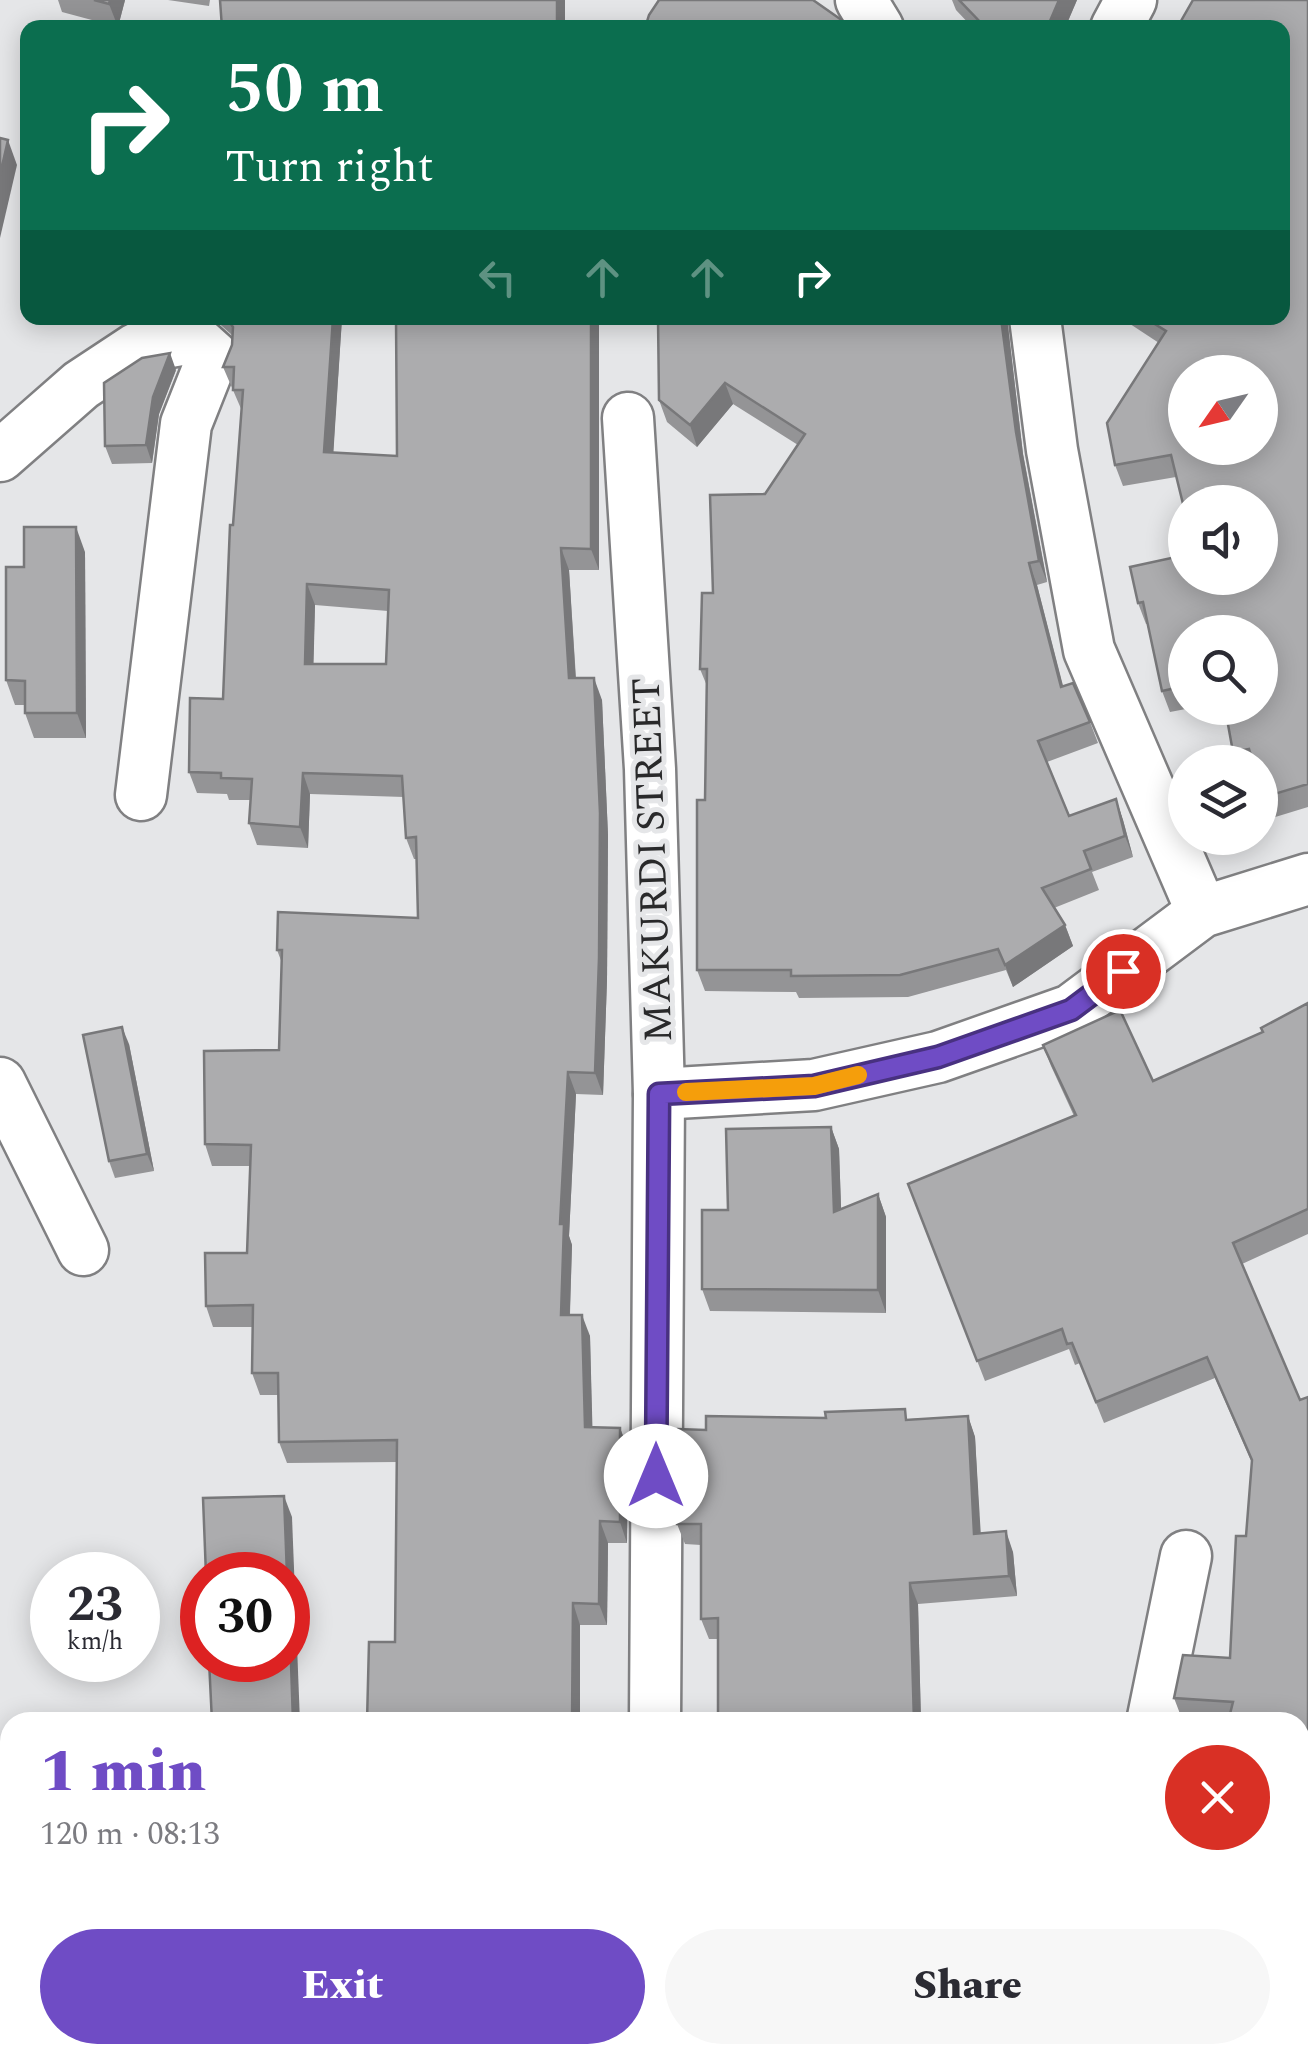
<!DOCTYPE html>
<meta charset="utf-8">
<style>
body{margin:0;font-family:Spectral,serif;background:#f7f7f7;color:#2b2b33;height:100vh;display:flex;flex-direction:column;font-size:38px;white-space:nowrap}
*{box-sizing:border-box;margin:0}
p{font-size:32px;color:#7c7c81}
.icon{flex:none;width:55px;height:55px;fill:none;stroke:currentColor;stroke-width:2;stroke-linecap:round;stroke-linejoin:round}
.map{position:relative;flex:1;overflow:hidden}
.details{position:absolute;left:0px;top:1712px;width:1310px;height:352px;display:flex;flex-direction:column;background:#fff;border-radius:30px 30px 0 0;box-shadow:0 5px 25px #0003}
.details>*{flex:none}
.hud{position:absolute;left:20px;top:20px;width:1270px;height:305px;border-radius:20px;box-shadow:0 5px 25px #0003;background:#0b6e4f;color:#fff;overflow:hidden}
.needle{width:65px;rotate:236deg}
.tools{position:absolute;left:1168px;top:355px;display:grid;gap:20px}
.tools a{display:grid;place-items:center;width:110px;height:110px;border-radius:50%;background:#fff;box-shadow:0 5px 25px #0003;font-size:50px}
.speed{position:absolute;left:30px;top:1552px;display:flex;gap:20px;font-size:50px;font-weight:700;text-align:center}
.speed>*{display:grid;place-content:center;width:130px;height:130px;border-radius:50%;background:#fff;box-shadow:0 5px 25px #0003;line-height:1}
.speed small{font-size:25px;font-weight:400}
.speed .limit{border:15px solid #d22;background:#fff;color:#111}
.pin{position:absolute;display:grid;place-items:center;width:85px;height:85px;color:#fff;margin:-42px;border:5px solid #fff;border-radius:50%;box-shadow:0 2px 10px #0007}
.me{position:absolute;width:110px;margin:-55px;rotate:0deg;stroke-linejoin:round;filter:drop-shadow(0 0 8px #0008)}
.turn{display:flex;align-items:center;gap:35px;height:210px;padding:0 40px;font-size:45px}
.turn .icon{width:130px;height:130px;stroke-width:2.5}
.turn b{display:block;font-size:70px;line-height:85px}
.lanes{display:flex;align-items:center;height:95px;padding:0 40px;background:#0003;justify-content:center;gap:50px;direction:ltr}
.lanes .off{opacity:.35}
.round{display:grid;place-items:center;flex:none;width:105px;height:105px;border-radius:52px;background:#f7f7f7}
.overview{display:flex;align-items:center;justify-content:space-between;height:170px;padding:0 40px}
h1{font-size:60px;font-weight:800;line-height:75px;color:#6f4cc5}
.button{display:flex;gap:20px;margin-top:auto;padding:20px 40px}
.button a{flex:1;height:115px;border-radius:60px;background:#6f4cc5;color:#fff;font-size:40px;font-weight:800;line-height:115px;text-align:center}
.button a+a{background:#f7f7f7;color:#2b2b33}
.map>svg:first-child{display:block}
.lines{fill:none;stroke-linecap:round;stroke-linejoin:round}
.street-casing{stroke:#808082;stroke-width:55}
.street{stroke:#fff;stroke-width:50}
.wall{fill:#949496;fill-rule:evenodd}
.shaded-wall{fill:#78787a}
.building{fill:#acacae;stroke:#78787a;stroke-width:2.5;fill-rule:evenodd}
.route-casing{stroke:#483180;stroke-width:25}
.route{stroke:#6f4cc5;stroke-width:18}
.slow{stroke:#f59e0b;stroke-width:18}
.labels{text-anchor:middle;stroke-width:10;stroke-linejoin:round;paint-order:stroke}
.street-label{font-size:40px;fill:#29292a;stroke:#e5e6e8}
</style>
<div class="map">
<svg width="1308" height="2064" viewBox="0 0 1308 2064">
<rect width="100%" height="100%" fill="#e5e6e8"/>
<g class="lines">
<defs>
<g id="street">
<polyline points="861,0 878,28"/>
<polyline points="1116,28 1131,0"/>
<polyline points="1035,318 1052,450 1089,650 1202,912"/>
<polyline points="628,418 650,769 659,1094 655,1722"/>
<polyline points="0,456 81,385 137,348 193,338 213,356 186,424 141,795"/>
<polyline points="0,1083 83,1250"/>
<polyline points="659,1094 814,1085 938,1057 1071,1010 1202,912 1308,879"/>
<polyline points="1152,1722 1186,1556"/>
<polyline points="807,2055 847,2064"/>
<polyline points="1006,2064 1025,2055"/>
</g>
</defs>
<!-- street casing -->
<use href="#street" class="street-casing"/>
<!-- street -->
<use href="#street" class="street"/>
</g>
<!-- wall -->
<g class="wall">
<polygon points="58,0 125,0 118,27 62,12"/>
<polygon points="168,0 210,0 209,6"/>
<polygon points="952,0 1077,0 1065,28 973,28 956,10"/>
<polygon points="1308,0 1308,807 1272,818 1260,784 1260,762 1236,762 1233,752 1260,708 1185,632 1185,708 1191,708 1170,712 1162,691 1147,624 1146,624 1138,603 1260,578 1176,477 1123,486 1115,465 1159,343 1121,318 1282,318"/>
<path d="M213 318H342L333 453 397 456 396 318H599V570H569L576 678 602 700 608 835 607 980 603 1095 576 1094 569 1236 572 1245 570 1315 590 1336 592 1427 620 1428 628 1449 627 1543H608L607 1625H580L395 1642 397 1462 287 1463 279 1442 278 1395H260L252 1373 253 1327H213L206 1306 247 1253 250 1166H212L205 1144 279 1050 282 963 277 950 418 918 416 859H414L406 838 404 797 310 794 308 848 257 845 249 823 251 800H229L227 794 197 793 189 772 223 699 242 411 223 367 232 345V335ZM315 605 388 611 386 664H313Z"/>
<polygon points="658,318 1007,318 1023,454 1047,582 1037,585 1063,687 1090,722 1098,743 1047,762 1069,816 1116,799 1123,820 1133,857 1092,872 1099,890 1054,908 1065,925 1073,946 1013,987 1006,970 908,997 799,998 796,992 705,991 697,970 705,800 707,686 700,669 713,593 765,494 798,445 733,404 697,447 667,422 659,400"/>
<polygon points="176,370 159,414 152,463 112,464 105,446"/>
<polygon points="85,552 86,738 34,738 25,713 25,705 15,705 6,680 24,567"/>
<polygon points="1308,1003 1308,1234 1242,1264 1300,1400 1308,1397 1308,1989 1300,1987 1300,1722 1228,1722 1182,1719 1174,1698 1230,1658 1246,1536 1252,1463 1215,1378 1104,1423 1080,1363 1075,1365 1069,1349 985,1381 908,1184 1074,1116 1051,1066 1043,1045 1153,1081 1263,1032"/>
<polygon points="129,1044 154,1171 115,1178 109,1161"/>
<polygon points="831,1127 839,1149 841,1209 878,1194 886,1217 886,1313 710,1311 702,1289 728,1210"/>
<polygon points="968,1416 975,1437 980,1533 1013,1552 1017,1596 918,1604 921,1722 718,1722 718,1639 709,1639 701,1619 701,1545 685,1544 677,1524 909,1419"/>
<polygon points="369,2055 610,2055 614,2064 374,2064"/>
<polygon points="1126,2055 1255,2055 1254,2064 1130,2064"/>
</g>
<!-- shaded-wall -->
<g class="shaded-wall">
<polygon points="110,0 125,0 118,27 109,4"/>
<rect x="557" y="0" width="8" height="28"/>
<polygon points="1059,0 1077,0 1065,28 1047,28"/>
<polygon points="8,140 17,165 0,238 0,175"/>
<polygon points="333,318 342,318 332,474 324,452"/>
<polygon points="591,318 599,318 599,570 591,549"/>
<polygon points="1001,318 1007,318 1023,454 1047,582 1039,561 1016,432"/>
<polygon points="170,353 176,370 159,414 152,463 146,445 153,397"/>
<polygon points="725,383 733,404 697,447 690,425"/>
<polygon points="76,527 85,552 86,738 77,713"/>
<polygon points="561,548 569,570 577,700 569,678"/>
<polygon points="1029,563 1037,585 1069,709 1061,687"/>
<polygon points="307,584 315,605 313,686 305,664"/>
<polygon points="594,678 602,700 608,835 607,980 603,1095 595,1073"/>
<polygon points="303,773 310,794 308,848 300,827"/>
<polygon points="1116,799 1123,820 1133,857 1125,836"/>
<polygon points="1065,925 1073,946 1013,987 1005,965"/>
<polygon points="122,1027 129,1044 154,1171 147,1154"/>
<polygon points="568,1072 576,1094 569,1236 572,1245 569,1337 561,1315 560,1224"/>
<polygon points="831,1127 839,1149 842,1234 834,1212"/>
<polygon points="878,1194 886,1217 886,1313 878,1290"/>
<polygon points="582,1315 590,1336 593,1448 585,1427"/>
<polygon points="968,1416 975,1437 982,1554 974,1534"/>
<polygon points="620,1428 628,1449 627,1543 620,1522"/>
<polygon points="284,1496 292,1517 300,1722 293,1722"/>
<polygon points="600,1521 608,1543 607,1625 599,1604"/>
<polygon points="1006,1531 1013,1552 1017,1596 1009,1576"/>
<polygon points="910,1583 918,1604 921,1722 914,1722"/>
<polygon points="573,1603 580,1625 580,1722 572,1722"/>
<polygon points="609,2055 614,2064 604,2064"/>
<polygon points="1246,2055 1255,2055 1254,2064 1246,2064"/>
</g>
<!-- building -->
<g class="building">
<polygon points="94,0 110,0 109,4"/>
<polygon points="220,0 557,0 557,28 222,28"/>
<polygon points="659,0 813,0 853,28 645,28 649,15"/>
<polygon points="959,0 1059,0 1047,28 986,28"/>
<path d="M1193 0H1308V784L1264 797 1260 784V762H1253L1249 749 1233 752 1225 708H1260V632H1185V686L1162 691 1143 602 1138 603 1130 567 1185 555V578H1260V502H1185V512L1171 455 1115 465 1107 423 1166 331 1145 318H1282V28H1177ZM1185 372H1260V448H1185Z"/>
<polygon points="0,138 8,140 0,175"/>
<path d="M227 318H333L324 452 397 456 396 318H591V549L561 548 569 678H594L600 813 599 958 595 1073 568 1072 560 1224H564L561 1315H582L585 1427 620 1428V1522L600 1521 599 1604 573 1603 572 1722H367L369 1642H395L397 1440 279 1442 278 1373H252L253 1305 206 1306 205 1253H247L251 1145 205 1144 204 1051 279 1050 282 950H277L278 912 418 918 416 837 406 838 402 776 303 773 300 827 249 823 252 779 221 778V773L189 772 190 698 223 699 230 525H233L243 390H233L234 367H223L232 345 233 327ZM307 584 389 590 386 664H305Z"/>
<polygon points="658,318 1001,318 1016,432 1039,561 1029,563 1061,687 1073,683 1090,722 1038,741 1069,816 1116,799 1125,836 1084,851 1091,869 1042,888 1065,925 1005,965 998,949 900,975 791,976 791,970 697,970 697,800 705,800 707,669 700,669 702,593 713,593 710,495 765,494 805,434 725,383 690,425 659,400"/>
<polygon points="170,353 153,397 146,445 105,446 104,383 142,358"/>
<polygon points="24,527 76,527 77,713 25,713 25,681 6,680 6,567 24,567"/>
<polygon points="1308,1003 1308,1209 1233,1243 1300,1400 1308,1397 1308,1970 1300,1968 1300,1722 1228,1722 1233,1702 1174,1698 1183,1655 1230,1658 1236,1536 1246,1536 1252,1460 1207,1357 1096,1402 1072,1343 1067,1344 1062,1329 977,1361 908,1184 1076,1115 1043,1045 1120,1010 1153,1081 1263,1032 1261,1028"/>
<polygon points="122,1027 147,1154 109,1161 83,1035"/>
<polygon points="831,1127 834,1212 878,1194 878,1290 702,1289 702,1210 728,1210 726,1129"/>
<polygon points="905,1409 906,1420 968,1416 974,1534 1006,1531 1009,1576 910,1583 914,1722 718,1722 718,1618 701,1619 701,1524 677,1524 678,1429 706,1430 706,1416 826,1418 825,1412"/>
<polygon points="284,1496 287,1575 206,1575 203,1498"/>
<polygon points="288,1575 293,1722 212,1722 209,1660 288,1660"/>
<polygon points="10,1848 10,1874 6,1849"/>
<polygon points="374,2055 609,2055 604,2064 379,2064"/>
<polygon points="1128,2055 1246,2055 1246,2064 1133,2064 1135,2055"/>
</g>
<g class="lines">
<defs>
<polyline id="route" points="656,1476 659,1094 814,1086 938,1057 1071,1010 1123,971"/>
</defs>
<!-- route casing -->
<use href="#route" class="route-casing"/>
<!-- route -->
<use href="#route" class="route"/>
<!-- slow -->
<polyline class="slow" points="686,1092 814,1086 858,1075"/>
</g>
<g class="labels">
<!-- street labels -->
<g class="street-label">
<text transform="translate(651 860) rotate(-92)" y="14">MAKURDI STREET</text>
</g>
</g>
</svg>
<div class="tools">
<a><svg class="needle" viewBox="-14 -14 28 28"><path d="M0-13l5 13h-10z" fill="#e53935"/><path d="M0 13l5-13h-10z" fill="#7c7c81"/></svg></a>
<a><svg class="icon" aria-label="sound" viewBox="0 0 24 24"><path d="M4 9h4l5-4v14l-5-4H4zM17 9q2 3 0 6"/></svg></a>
<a><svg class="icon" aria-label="search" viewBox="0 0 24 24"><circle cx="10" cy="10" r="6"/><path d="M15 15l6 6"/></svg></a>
<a><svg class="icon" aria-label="layers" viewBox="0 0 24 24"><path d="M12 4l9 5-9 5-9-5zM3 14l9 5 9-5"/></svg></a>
</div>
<div class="speed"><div>23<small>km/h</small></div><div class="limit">30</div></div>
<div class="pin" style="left:1123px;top:971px;background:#d93025"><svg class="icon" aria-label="arrive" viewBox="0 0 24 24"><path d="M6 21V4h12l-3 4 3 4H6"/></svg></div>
<svg class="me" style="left:656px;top:1476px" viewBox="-20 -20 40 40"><circle r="19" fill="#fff"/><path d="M0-13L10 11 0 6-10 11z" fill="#6f4cc5"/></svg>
<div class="hud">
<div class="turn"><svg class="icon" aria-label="right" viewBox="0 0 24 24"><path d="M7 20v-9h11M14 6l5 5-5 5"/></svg><div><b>50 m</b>Turn right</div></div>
<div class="lanes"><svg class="icon off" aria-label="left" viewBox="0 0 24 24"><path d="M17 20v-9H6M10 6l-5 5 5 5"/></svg><svg class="icon off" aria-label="ahead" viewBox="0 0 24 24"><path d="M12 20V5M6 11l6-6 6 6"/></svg><svg class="icon off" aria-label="ahead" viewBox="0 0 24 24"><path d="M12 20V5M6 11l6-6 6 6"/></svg><svg class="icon" aria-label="right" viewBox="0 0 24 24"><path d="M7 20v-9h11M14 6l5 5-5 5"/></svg></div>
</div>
<section class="details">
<div class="overview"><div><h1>1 min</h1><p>120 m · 08:13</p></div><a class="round" style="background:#d93025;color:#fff"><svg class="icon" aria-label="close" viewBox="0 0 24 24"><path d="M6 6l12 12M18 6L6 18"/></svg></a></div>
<div class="button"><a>Exit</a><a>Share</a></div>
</section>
</div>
